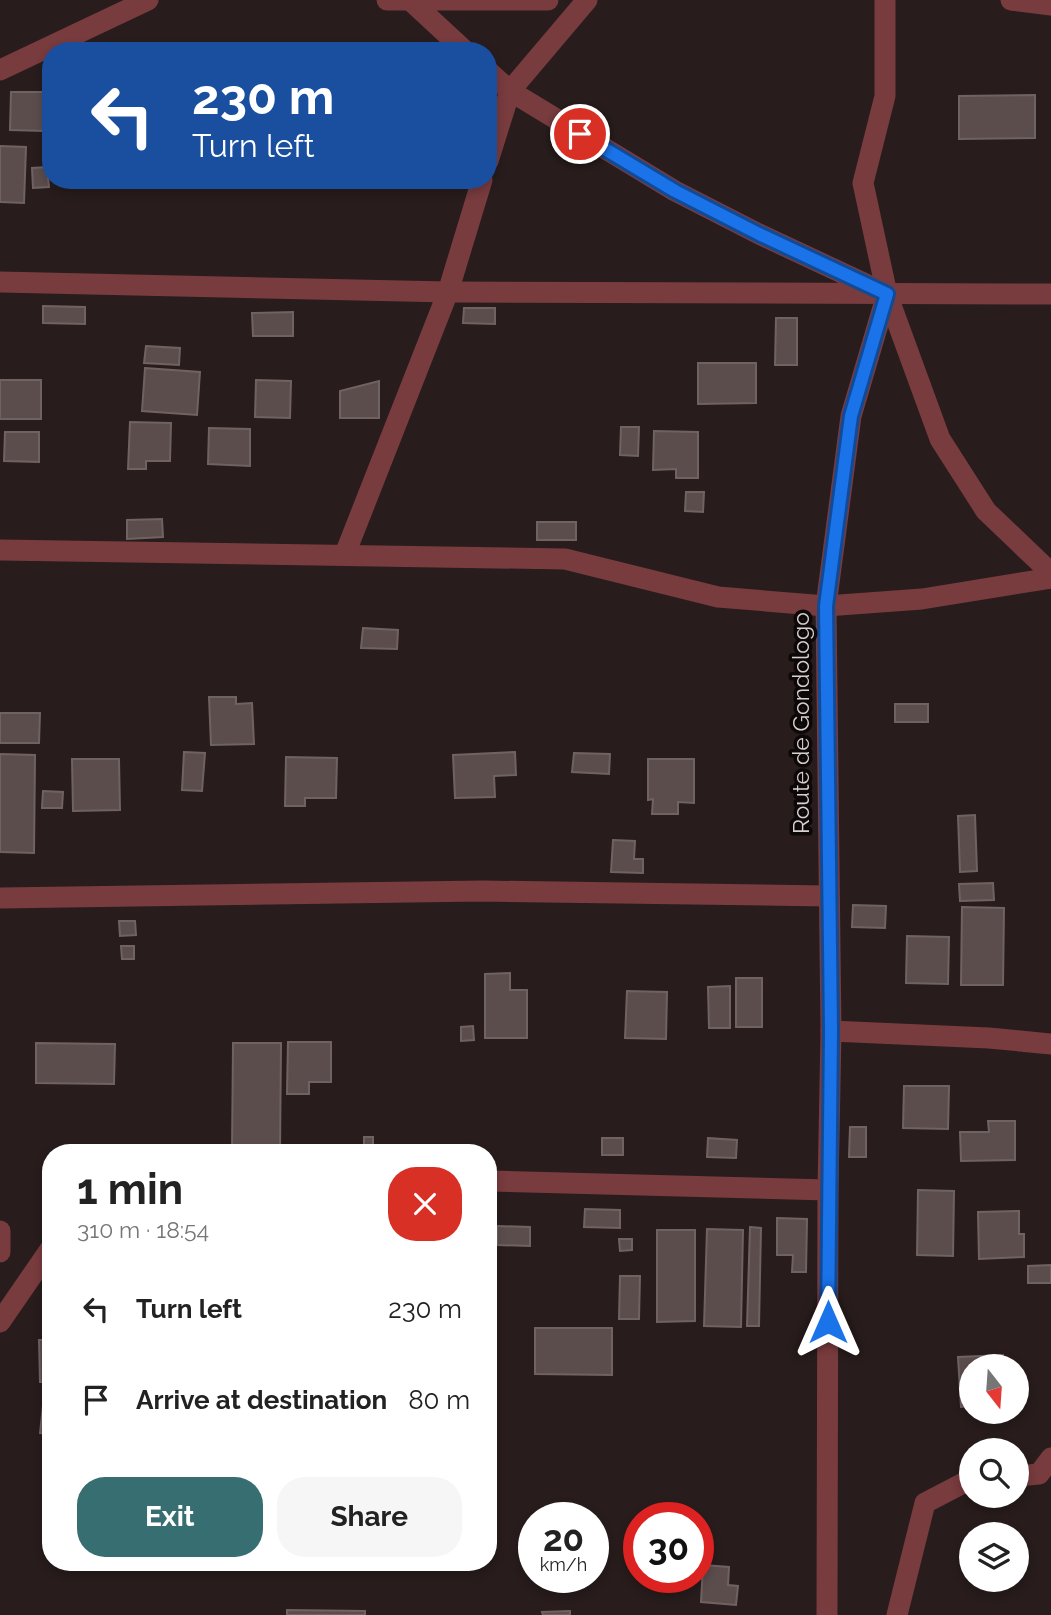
<!DOCTYPE html>
<meta charset="utf-8">
<style>
body{margin:0;font-family:Raleway,sans-serif;background:#f6f6f6;color:#222;height:100vh;display:flex;flex-direction:column;font-size:26px;white-space:nowrap}
*{box-sizing:border-box;margin:0}
p{font-size:23px;color:#767676}
.icon{flex:none;width:38px;height:38px;fill:none;stroke:currentColor;stroke-width:2;stroke-linecap:round;stroke-linejoin:round}
.map{position:relative;flex:1;overflow:hidden}
.sheet{position:absolute;left:42px;top:1144px;width:455px;height:427px;display:flex;flex-direction:column;background:#fff;border-radius:28px;box-shadow:0 4px 10px #0003}
.sheet>*{flex:none}
.banner{position:absolute;left:42px;top:42px;width:455px;height:147px;border-radius:28px;box-shadow:0 4px 10px #0003;background:#1a4fa0;color:#fff;overflow:hidden}
.needle{width:46px;rotate:163deg}
.tools{position:absolute;left:959px;top:1354px;display:grid;gap:14px}
.tools a{display:grid;place-items:center;width:70px;height:70px;border-radius:50%;background:#fff;box-shadow:0 4px 10px #0003;font-size:35px}
.speed{position:absolute;left:518px;top:1502px;display:flex;gap:14px;font-size:35px;font-weight:700;text-align:center}
.speed>*{display:grid;place-content:center;width:91px;height:91px;border-radius:50%;background:#fff;box-shadow:0 4px 10px #0003;line-height:1}
.speed small{font-size:18px;font-weight:400}
.speed .limit{border:10px solid #d22;background:#fff;color:#111}
.pin{position:absolute;display:grid;place-items:center;width:60px;height:60px;color:#fff;margin:-30px;border:4px solid #fff;border-radius:50%;box-shadow:0 2px 7px #0007}
.me{position:absolute;width:77px;margin:-38px;rotate:0deg;stroke-linejoin:round;filter:drop-shadow(0 0 5px #0008)}
.turn{display:flex;align-items:center;gap:24px;height:147px;padding:0 35px;font-size:32px}
.turn .icon{width:91px;height:91px;stroke-width:2.5}
.turn b{display:block;font-size:49px;line-height:60px}
.round{display:grid;place-items:center;flex:none;width:74px;height:74px;border-radius:28px;background:#f6f6f6}
.headline{display:flex;align-items:center;justify-content:space-between;height:119px;padding:0 35px}
h1{font-size:42px;font-weight:700;line-height:52px}
.action{display:flex;gap:14px;margin-top:auto;padding:14px 35px}
.action a{flex:1;height:80px;border-radius:28px;background:#376e71;color:#fff;font-size:28px;font-weight:700;line-height:80px;text-align:center}
.action a+a{background:#f6f6f6;color:#222}
ul{padding:0;list-style:none}
li{display:flex;align-items:center;gap:21px;height:91px;padding:0 35px}
li div{flex:1}
li b{display:block;font-size:26px}
li em{font-style:normal}
.map>svg:first-child{display:block}
.building{fill:#5c4d4d;stroke:#716262;stroke-width:2}
.lines{fill:none;stroke-linecap:round;stroke-linejoin:round}
.street{stroke:#783b3e;stroke-width:21}
.route-casing{stroke:#114b97;stroke-width:18}
.route{stroke:#1a73e8;stroke-width:12}
.labels{text-anchor:middle;stroke-width:7;stroke-linejoin:round;paint-order:stroke}
.street-label{font-size:23px;fill:#d8cfcf;stroke:#0d0808}
</style>
<div class="map">
<svg width="1051" height="1615" viewBox="0 0 1051 1615">
<rect width="100%" height="100%" fill="#281c1c"/>
<!-- building -->
<g class="building">
<polygon points="11,92 46,92 45,131 10,130"/>
<polygon points="1035,95 1035,138 959,139 959,96"/>
<polygon points="0,146 26,147 24,203 0,202"/>
<polygon points="47,167 49,187 33,188 32,168"/>
<polygon points="92,180 127,180 127,188 91,188"/>
<rect x="177" y="180" width="32" height="2"/>
<polygon points="43,306 85,307 85,324 43,323"/>
<polygon points="464,308 495,308 495,324 463,323"/>
<polygon points="293,312 293,336 253,336 252,313"/>
<polygon points="776,318 797,318 797,365 775,365"/>
<polygon points="146,346 180,348 179,365 144,363"/>
<polygon points="698,363 756,363 756,403 698,404"/>
<polygon points="145,368 200,372 197,415 142,411"/>
<rect x="0" y="380" width="41" height="39"/>
<polygon points="256,380 291,381 290,418 255,417"/>
<polygon points="379,381 379,418 340,418 340,391"/>
<polygon points="130,422 171,423 170,461 146,461 146,469 128,469"/>
<polygon points="621,427 639,427 638,456 620,455"/>
<polygon points="209,428 250,429 250,466 208,464"/>
<polygon points="654,431 698,432 698,478 676,478 676,469 653,470"/>
<polygon points="5,432 39,432 39,462 4,461"/>
<polygon points="686,492 704,492 703,512 685,511"/>
<polygon points="162,519 163,537 127,539 127,520"/>
<rect x="537" y="522" width="39" height="18"/>
<polygon points="363,628 398,630 397,649 361,648"/>
<polygon points="209,697 236,697 236,704 252,703 254,744 211,745"/>
<rect x="895" y="704" width="33" height="18"/>
<polygon points="0,713 40,713 39,743 0,743"/>
<polygon points="184,752 205,753 202,791 182,790"/>
<polygon points="515,752 516,775 494,776 495,797 455,798 453,755"/>
<polygon points="574,753 610,754 609,774 572,772"/>
<polygon points="0,754 35,755 34,853 0,852"/>
<polygon points="286,757 337,758 336,798 305,798 305,806 285,806"/>
<polygon points="72,759 119,759 120,810 73,811"/>
<polygon points="648,759 694,759 694,803 678,802 678,814 652,814 653,799 648,800"/>
<polygon points="43,791 63,792 62,808 42,808"/>
<polygon points="975,815 977,871 960,872 958,816"/>
<polygon points="613,840 635,841 634,859 643,859 643,873 611,872"/>
<polygon points="993,883 994,900 960,901 959,884"/>
<polygon points="853,905 886,906 885,928 852,927"/>
<polygon points="962,907 1004,908 1003,985 961,985"/>
<polygon points="119,921 135,921 136,935 120,936"/>
<polygon points="907,936 949,937 948,984 906,983"/>
<polygon points="121,946 134,946 134,959 122,959"/>
<polygon points="510,973 510,990 527,990 527,1038 485,1038 485,974"/>
<rect x="736" y="978" width="26" height="49"/>
<polygon points="730,986 730,1028 709,1028 708,987"/>
<polygon points="627,991 667,992 666,1039 625,1038"/>
<polygon points="473,1026 474,1040 461,1041 461,1027"/>
<polygon points="288,1042 331,1042 331,1082 309,1082 309,1094 287,1094"/>
<polygon points="36,1043 115,1044 114,1084 36,1083"/>
<polygon points="233,1043 281,1043 280,1153 232,1153"/>
<polygon points="904,1086 949,1086 948,1129 903,1128"/>
<polygon points="988,1121 1015,1121 1015,1160 961,1161 960,1132 989,1132"/>
<polygon points="850,1127 866,1127 866,1157 849,1157"/>
<rect x="364" y="1137" width="9" height="14"/>
<rect x="602" y="1138" width="21" height="17"/>
<polygon points="708,1138 737,1140 736,1158 707,1157"/>
<polygon points="918,1190 954,1191 953,1256 917,1255"/>
<polygon points="585,1209 620,1210 620,1228 584,1227"/>
<polygon points="1019,1211 1019,1234 1024,1234 1024,1257 979,1259 978,1212"/>
<polygon points="777,1218 807,1219 806,1272 792,1272 793,1255 777,1255"/>
<polygon points="497,1226 530,1227 530,1246 497,1245"/>
<polygon points="750,1227 761,1228 759,1326 747,1326"/>
<polygon points="707,1229 743,1230 741,1327 704,1326"/>
<polygon points="657,1230 695,1230 695,1321 657,1322"/>
<polygon points="619,1239 632,1239 632,1250 620,1251"/>
<polygon points="1051,1265 1051,1283 1028,1283 1028,1266"/>
<polygon points="620,1276 640,1276 639,1319 619,1319"/>
<polygon points="535,1328 612,1328 612,1375 535,1374"/>
<polygon points="39,1340 51,1340 51,1382 40,1382"/>
<polygon points="1003,1355 1004,1367 971,1367 971,1406 961,1407 958,1357"/>
<polygon points="44,1397 51,1398 51,1434 40,1433"/>
<polygon points="703,1565 729,1567 728,1585 738,1586 736,1605 701,1602"/>
<polygon points="287,1610 365,1611 365,1615 287,1615"/>
<polygon points="570,1611 570,1615 543,1615 542,1612"/>
</g>
<g class="lines">
<!-- street -->
<g class="street">
<polyline points="387,0 548,0"/>
<polyline points="410,0 465,51"/>
<polyline points="885,0 885,96 863,183 887,294 940,439 986,511 1051,573"/>
<polyline points="1011,0 1051,5"/>
<polyline points="0,70 148,0"/>
<polyline points="488,71 510,91 675,191 759,234 887,294 851,416 826,606 831,1031 828,1190 827,1615"/>
<polyline points="488,161 510,91 587,0"/>
<polyline points="0,282 448,292 1051,294"/>
<polyline points="0,550 565,559 718,597 826,606 922,599 1051,578"/>
<polyline points="345,554 448,292 482,180"/>
<polyline points="0,898 482,891 828,896"/>
<polyline points="831,1031 989,1038 1051,1044"/>
<polyline points="488,1181 828,1190"/>
<polyline points="0,1231 0,1252"/>
<polyline points="0,1322 51,1248"/>
<polyline points="1017,1476 1039,1474 1051,1458"/>
<polyline points="897,1615 925,1503 971,1479"/>
</g>
</g>
<g class="lines">
<defs>
<polyline id="route" points="580,134 675,191 759,234 887,294 851,416 826,606 831,1031 828,1322"/>
</defs>
<!-- route casing -->
<use href="#route" class="route-casing"/>
<!-- route -->
<use href="#route" class="route"/>
</g>
<g class="labels">
<!-- street labels -->
<g class="street-label">
<text transform="translate(801 723) rotate(-90)" y="8">Route de Gondologo</text>
</g>
</g>
</svg>
<div class="tools">
<a><svg class="needle" viewBox="-14 -14 28 28"><path d="M0-13l5 13h-10z" fill="#e53935"/><path d="M0 13l5-13h-10z" fill="#767676"/></svg></a>
<a><svg class="icon" aria-label="search" viewBox="0 0 24 24"><circle cx="10" cy="10" r="6"/><path d="M15 15l6 6"/></svg></a>
<a><svg class="icon" aria-label="layers" viewBox="0 0 24 24"><path d="M12 4l9 5-9 5-9-5zM3 14l9 5 9-5"/></svg></a>
</div>
<div class="speed"><div>20<small>km/h</small></div><div class="limit">30</div></div>
<div class="pin" style="left:580px;top:134px;background:#d93025"><svg class="icon" aria-label="arrive" viewBox="0 0 24 24"><path d="M6 21V4h12l-3 4 3 4H6"/></svg></div>
<svg class="me" style="left:828px;top:1322px" viewBox="-20 -20 40 40"><path d="M0-17L14 15 0 8-14 15z" fill="#1a73e8" stroke="#fff" stroke-width="4"/></svg>
<div class="banner">
<div class="turn"><svg class="icon" aria-label="left" viewBox="0 0 24 24"><path d="M17 20v-9H6M10 6l-5 5 5 5"/></svg><div><b>230 m</b>Turn left</div></div>
</div>
<section class="sheet">
<div class="headline"><div><h1>1 min</h1><p>310 m · 18:54</p></div><a class="round" style="background:#d93025;color:#fff"><svg class="icon" aria-label="close" viewBox="0 0 24 24"><path d="M6 6l12 12M18 6L6 18"/></svg></a></div>
<ul>
<li><svg class="icon" aria-label="left" viewBox="0 0 24 24"><path d="M17 20v-9H6M10 6l-5 5 5 5"/></svg><div><b>Turn left</b></div><em>230 m</em></li>
<li><svg class="icon" aria-label="arrive" viewBox="0 0 24 24"><path d="M6 21V4h12l-3 4 3 4H6"/></svg><div><b>Arrive at destination</b></div><em>80 m</em></li>
</ul>
<div class="action"><a>Exit</a><a>Share</a></div>
</section>
</div>
